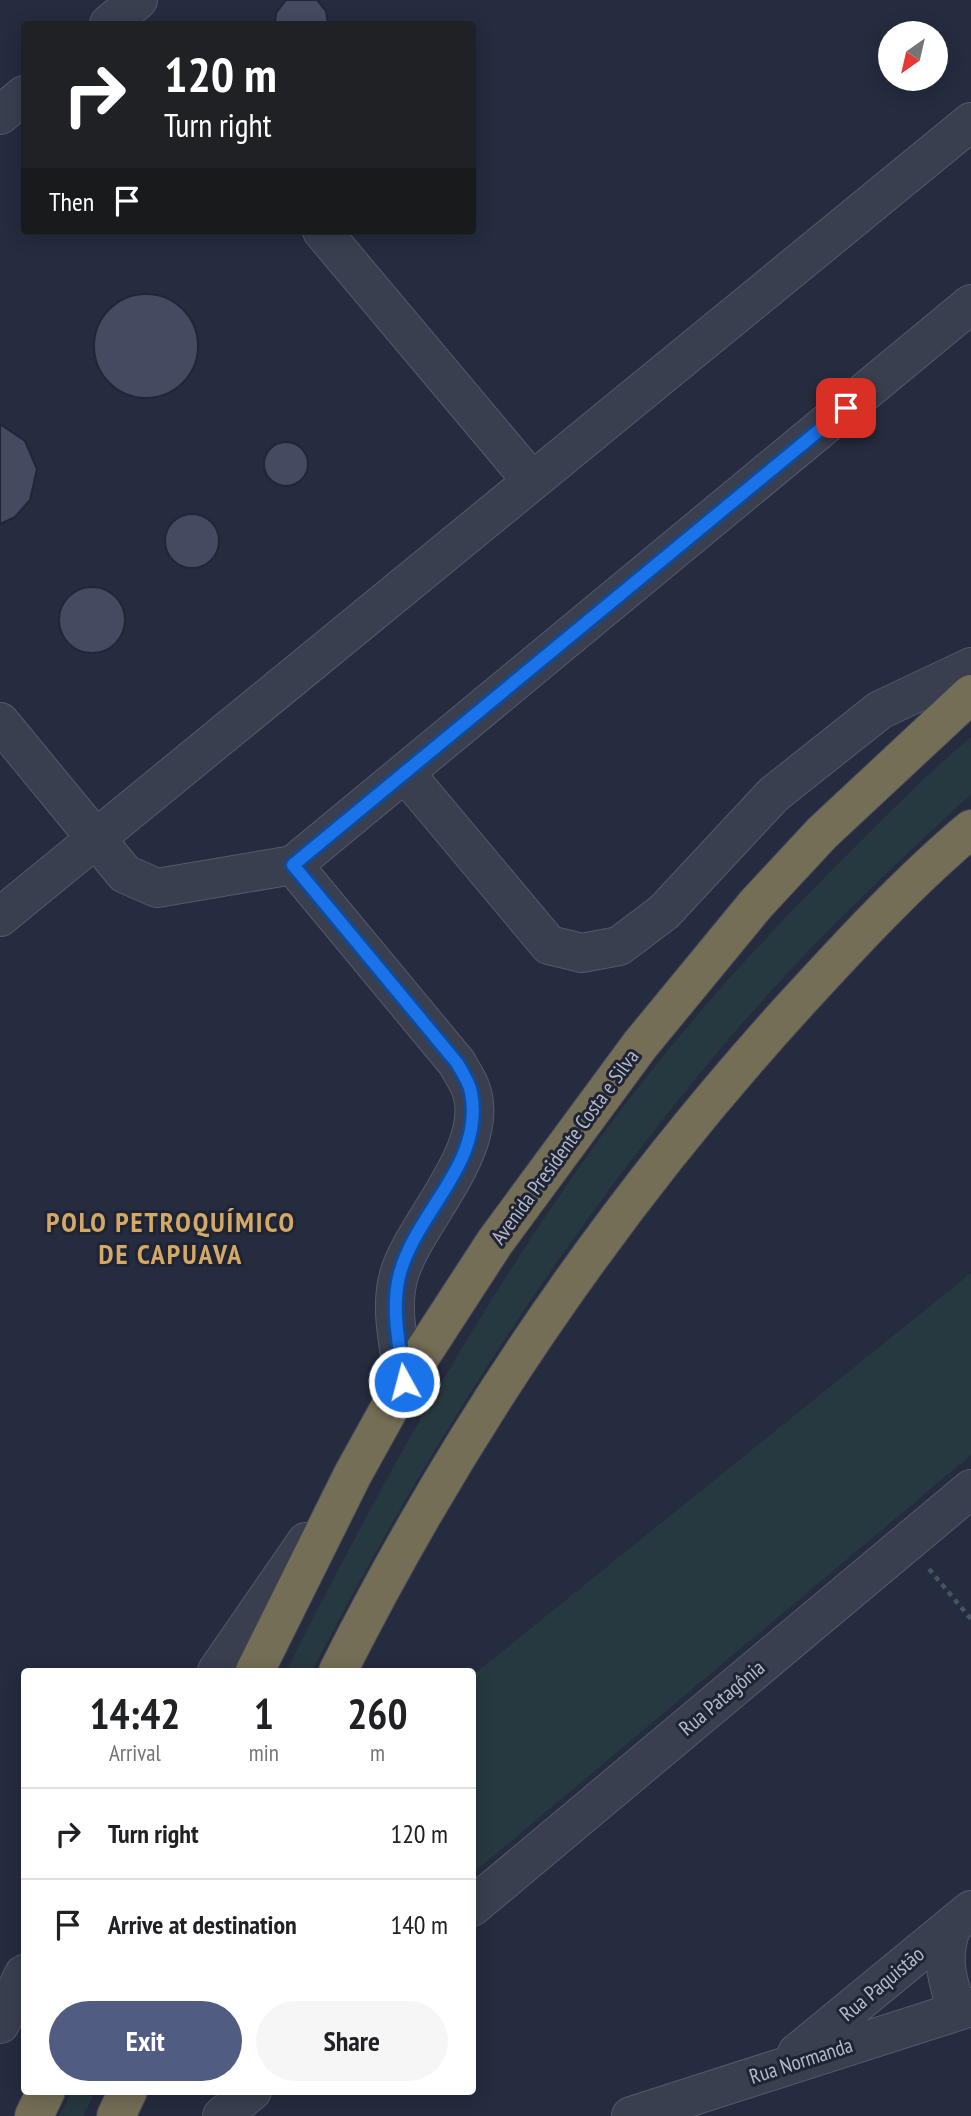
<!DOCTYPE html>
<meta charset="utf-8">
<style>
body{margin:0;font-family:"PT Sans Narrow",sans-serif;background:#f6f6f6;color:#202124;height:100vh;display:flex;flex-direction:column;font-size:26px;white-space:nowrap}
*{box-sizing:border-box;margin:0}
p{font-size:23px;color:#757577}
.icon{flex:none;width:38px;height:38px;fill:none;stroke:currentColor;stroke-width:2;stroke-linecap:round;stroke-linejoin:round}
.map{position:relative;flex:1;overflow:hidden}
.side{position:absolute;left:21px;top:1668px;width:455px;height:427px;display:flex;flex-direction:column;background:#fff;border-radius:7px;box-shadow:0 4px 18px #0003}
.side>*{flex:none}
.guide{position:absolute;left:21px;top:21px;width:455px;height:214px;border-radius:7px;box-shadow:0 4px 18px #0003;background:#202124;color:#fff;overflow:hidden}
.needle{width:46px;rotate:214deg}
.buttons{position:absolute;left:878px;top:21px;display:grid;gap:14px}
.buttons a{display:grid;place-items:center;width:70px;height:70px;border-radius:50%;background:#fff;box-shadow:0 4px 18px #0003;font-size:35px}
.pin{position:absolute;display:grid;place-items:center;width:60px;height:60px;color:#fff;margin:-30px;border-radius:14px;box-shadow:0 4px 10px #0006}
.me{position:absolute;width:77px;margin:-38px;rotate:353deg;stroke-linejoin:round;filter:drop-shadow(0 0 5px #0008)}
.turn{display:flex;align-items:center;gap:24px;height:147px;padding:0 28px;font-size:32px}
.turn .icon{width:91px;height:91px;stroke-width:2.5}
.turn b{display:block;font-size:49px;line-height:60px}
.then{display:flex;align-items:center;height:66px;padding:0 28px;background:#0003;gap:14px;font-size:26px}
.eta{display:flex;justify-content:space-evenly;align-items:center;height:119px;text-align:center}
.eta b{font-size:42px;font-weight:700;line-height:49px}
.action{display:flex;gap:14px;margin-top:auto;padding:14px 28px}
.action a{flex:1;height:80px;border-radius:42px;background:#515c83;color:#fff;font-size:28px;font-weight:700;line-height:80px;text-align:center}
.action a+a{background:#f6f6f6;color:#202124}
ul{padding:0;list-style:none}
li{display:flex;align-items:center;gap:21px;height:91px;padding:0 28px;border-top:2px solid #e0e0e0}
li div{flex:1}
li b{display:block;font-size:26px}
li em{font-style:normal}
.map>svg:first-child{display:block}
.green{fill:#273940}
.building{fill:#444b61;stroke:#202636;stroke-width:2}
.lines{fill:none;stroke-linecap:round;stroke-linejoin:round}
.minor-casing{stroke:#545a6a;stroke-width:40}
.highway-casing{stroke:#414757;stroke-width:40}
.path{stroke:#45565d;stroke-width:4.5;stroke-dasharray:5 5;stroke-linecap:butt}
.minor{stroke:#393f4f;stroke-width:38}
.highway{stroke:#756e56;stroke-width:38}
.route-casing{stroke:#114b97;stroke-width:18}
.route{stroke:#1a73e8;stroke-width:12}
.labels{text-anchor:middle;stroke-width:6;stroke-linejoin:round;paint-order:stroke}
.street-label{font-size:21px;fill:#b5baca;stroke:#1e2434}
.district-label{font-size:28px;font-weight:bold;letter-spacing:2px;fill:#d4a866;stroke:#1e2434}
</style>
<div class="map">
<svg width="971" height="2116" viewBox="0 0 971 2116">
<rect width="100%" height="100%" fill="#252c3f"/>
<!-- green -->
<g class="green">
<path d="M971 737V794C884 874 798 956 722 1047 561 1238 426 1449 312 1671H286C379 1488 477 1308 598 1141 673 1037 761 940 852 850 891 811 929 772 971 737Z"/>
<polygon points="971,1273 971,1455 473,1873 473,1675"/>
<polygon points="72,2091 96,2091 83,2116 59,2116"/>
</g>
<!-- building -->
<g class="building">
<polygon points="286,0 317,0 326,11 328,24 275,24 276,13"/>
<circle cx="146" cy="346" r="52"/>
<polygon points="0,424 25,441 37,469 30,500 15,517 0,524"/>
<circle cx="286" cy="464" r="22"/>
<circle cx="192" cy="541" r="27"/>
<circle cx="92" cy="620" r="33"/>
</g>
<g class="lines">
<defs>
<g id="minor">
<polyline points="109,24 138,0"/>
<polyline points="0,115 24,95"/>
<polyline points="322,231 532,481"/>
<polyline points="0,722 125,874 157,888 293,865 971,304"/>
<polyline points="405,773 549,945 582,953 619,946 664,912 774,794 880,710 971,667"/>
<path d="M293 865 457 1063C461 1071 467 1079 470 1087 494 1146 415 1221 399 1275 389 1309 400 1348 404 1382"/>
<polyline points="0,917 971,122"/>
<polyline points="217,1671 306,1542"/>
<polyline points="472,1907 971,1489"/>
<path d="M952 1926C940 1958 947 1979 957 2011"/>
<polyline points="0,2024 24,1974"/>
<polyline points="797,2053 971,1910"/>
<polyline points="222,2116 252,2091"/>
<polyline points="631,2116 971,2007"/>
</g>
<g id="highway">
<polyline points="255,1671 353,1474 404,1382 495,1242 640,1045 756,904 822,833 971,694"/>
<path d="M338 1671C459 1431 613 1205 794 1006 850 945 908 882 971 829"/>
<polyline points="34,2116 46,2091"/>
<polyline points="116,2116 128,2091"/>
</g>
</defs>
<!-- minor casing -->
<use href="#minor" class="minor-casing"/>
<!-- highway casing -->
<use href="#highway" class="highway-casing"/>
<!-- path -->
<polyline class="path" points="929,1569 971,1619"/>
<!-- minor -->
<use href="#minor" class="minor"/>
<!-- highway -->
<use href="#highway" class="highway"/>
</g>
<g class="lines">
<defs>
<path id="route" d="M404 1382C400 1348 391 1311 399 1277 415 1211 485 1165 471 1092 469 1082 462 1072 457 1063L293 865 846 408"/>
</defs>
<!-- route casing -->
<use href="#route" class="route-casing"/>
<!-- route -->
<use href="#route" class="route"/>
</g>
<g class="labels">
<!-- street labels -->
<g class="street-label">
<text transform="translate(565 1147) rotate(-54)" y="7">Avenida Presidente Costa e Silva</text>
<text transform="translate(722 1698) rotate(-40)" y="7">Rua Patagônia</text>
<text transform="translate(882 1984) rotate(-40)" y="7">Rua Paquistão</text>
<text transform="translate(801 2061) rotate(-18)" y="7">Rua Normanda</text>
</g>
<!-- district labels -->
<g class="district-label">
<text x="171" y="1232">POLO PETROQUÍMICO<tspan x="171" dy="32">DE CAPUAVA</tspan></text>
</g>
</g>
</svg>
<div class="buttons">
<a><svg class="needle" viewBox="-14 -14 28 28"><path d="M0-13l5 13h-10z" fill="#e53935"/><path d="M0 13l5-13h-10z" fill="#757577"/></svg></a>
</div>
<div class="pin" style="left:846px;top:408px;background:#d93025"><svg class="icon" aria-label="arrive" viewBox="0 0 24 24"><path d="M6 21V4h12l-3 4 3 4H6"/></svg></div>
<svg class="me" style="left:404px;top:1382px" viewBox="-20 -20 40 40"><circle r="17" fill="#1a73e8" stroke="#fff" stroke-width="3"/><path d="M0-11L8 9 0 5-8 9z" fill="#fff"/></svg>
<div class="guide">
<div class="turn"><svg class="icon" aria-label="right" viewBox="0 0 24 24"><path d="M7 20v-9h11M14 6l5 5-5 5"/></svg><div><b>120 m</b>Turn right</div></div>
<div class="then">Then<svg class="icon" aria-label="arrive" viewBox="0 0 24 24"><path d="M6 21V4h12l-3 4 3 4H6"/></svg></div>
</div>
<section class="side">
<div class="eta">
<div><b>14:42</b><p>Arrival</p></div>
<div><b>1</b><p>min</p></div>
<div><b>260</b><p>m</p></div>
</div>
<ul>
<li><svg class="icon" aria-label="right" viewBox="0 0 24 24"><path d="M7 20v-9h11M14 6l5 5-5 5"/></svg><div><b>Turn right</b></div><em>120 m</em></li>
<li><svg class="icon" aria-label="arrive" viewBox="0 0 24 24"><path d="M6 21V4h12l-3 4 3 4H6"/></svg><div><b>Arrive at destination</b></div><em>140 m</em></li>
</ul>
<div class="action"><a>Exit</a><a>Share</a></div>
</section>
</div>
